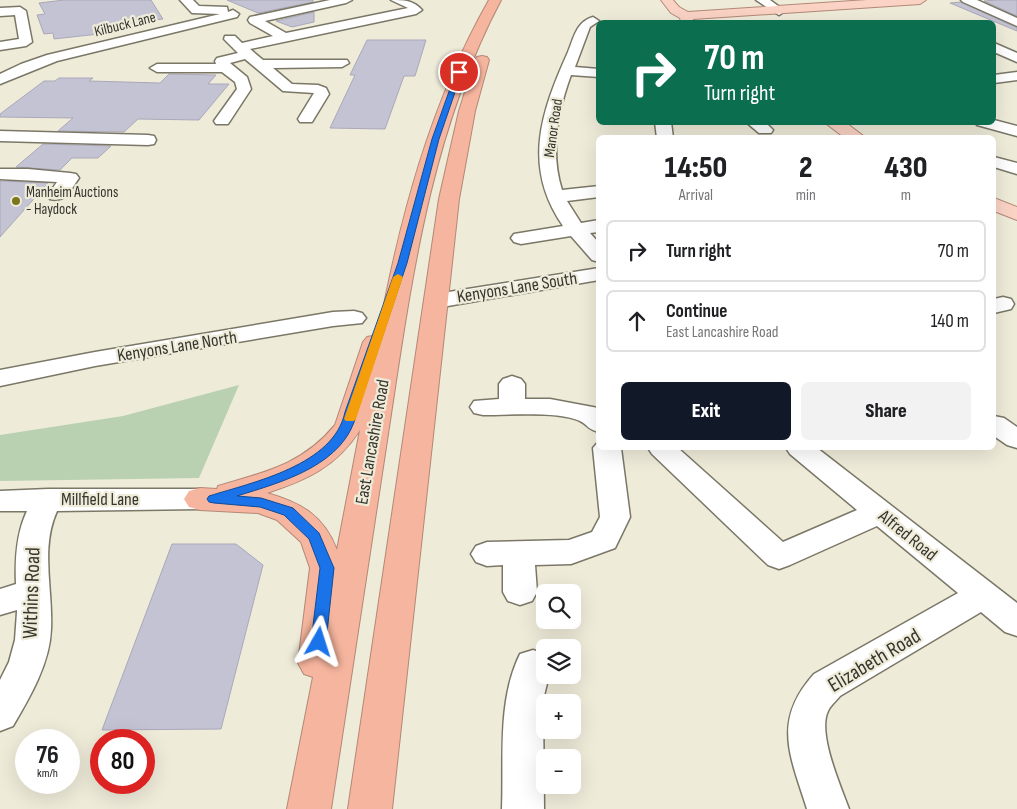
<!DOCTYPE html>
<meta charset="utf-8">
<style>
body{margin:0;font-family:"Sofia Sans Condensed",sans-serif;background:#f2f2f2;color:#202124;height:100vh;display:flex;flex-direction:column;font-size:19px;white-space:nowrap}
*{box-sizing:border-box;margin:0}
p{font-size:16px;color:#757577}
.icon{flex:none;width:28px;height:28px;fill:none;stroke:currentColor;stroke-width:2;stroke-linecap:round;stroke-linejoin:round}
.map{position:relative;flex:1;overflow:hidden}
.details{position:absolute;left:596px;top:135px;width:400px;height:315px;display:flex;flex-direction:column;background:#fff;border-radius:8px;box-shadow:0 5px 20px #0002}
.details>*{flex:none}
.top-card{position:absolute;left:596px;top:20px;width:400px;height:105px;border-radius:8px;box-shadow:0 5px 20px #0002;background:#0b6e4f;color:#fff;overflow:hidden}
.buttons{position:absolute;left:536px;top:584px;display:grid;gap:10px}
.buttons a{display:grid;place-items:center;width:45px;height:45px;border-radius:8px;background:#fff;box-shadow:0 5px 20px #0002;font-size:25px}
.speed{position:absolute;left:15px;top:729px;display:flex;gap:10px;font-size:25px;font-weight:700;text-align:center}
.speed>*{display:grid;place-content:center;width:65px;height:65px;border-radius:50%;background:#fff;box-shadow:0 5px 20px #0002;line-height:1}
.speed small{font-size:12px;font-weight:400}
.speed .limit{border:8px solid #d22;background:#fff;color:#111}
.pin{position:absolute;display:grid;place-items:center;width:42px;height:42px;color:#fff;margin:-21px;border:2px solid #fff;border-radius:50%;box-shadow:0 1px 5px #0007}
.me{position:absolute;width:55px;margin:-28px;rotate:6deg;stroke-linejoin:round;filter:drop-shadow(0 0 4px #0008)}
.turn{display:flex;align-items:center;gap:18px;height:105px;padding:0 25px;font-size:22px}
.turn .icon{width:65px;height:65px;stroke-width:2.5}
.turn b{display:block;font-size:35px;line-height:42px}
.eta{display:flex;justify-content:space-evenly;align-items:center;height:85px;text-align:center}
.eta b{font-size:30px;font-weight:800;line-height:35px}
.primary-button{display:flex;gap:10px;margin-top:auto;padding:10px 25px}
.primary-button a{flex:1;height:58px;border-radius:8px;background:#111827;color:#fff;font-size:20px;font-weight:800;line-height:58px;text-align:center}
.primary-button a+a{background:#f2f2f2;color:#202124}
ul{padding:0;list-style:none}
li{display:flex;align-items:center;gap:15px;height:62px;margin:0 10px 8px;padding:0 15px;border:2px solid #e0e0e0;border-radius:8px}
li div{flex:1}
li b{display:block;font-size:19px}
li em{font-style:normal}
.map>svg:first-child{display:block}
.green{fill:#b9d1b0}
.building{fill:#c4c3d4;stroke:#aaa8b9}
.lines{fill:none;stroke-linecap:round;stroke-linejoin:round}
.minor-casing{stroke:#7b7767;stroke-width:3}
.major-casing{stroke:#b38877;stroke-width:2}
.highway-casing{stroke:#b38877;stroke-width:2}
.minor{fill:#fff;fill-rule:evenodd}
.major{fill:#fad3c5;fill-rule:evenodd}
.highway{fill:#f6b59e;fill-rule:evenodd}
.route{fill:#1a73e8;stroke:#114b97}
.slow{fill:#f59e0b}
.poi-dot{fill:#79761c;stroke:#efebd9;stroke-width:2}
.labels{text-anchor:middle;stroke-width:4.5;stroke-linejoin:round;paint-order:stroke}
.far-street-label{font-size:15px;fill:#36352e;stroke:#efebd9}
.far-poi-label{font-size:15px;fill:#36352e;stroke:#efebd9;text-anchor:start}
.street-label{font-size:18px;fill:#36352e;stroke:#efebd9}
.near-street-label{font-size:21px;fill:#36352e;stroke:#efebd9}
</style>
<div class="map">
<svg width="1017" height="809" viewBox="0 0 1017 809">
<rect width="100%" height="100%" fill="#efebd9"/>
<!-- green -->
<polygon class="green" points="239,385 199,478 0,481 0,435 123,416"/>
<!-- building -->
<g class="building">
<polygon points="64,0 151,0 163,19 105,26 108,33 54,39 53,33 44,34 37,15 45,14 39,3"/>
<polygon points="227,0 313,0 313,2 258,13"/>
<polygon points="1017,0 1017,16 984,1 997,0"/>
<polygon points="961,2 1017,28 1017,31 950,3"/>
<polygon points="314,12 314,22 292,27 276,21"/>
<polygon points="367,40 426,40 415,76 404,76 385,129 330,128 355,75 350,75"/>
<polygon points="169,74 216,75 208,84 229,84 199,120 138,119 124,132 58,131 73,118 0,117 0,114 44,81 55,81 59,78 93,78 89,81 160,83"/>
<polygon points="43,144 111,146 98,158 72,158 60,170 16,167"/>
<polygon points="0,181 48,183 0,237"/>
<polygon points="172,544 236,544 263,565 221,729 102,730"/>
</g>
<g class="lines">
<defs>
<g id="minor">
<polygon points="180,0 193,0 199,6 227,7 228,12 233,10 239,14 237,17 57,61 0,84 0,74 21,64 47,55 220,14 192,13"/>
<path d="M330 0H352L346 3 265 21 286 33 408 8 391 0C404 0 413 0 422 10L416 14 250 49 263 60H347L349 63 342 67 273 68 292 84 318 85 326 88 329 94 312 122H300L298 119 314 93 283 91 245 59 230 63 247 77 251 89 228 124H216L214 121 237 89 235 82 222 72H157L150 68 157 64H216L215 61 217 58 238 53 224 39 225 36H235L242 43 273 36 250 23 248 20 250 17Z"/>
<polygon points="756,0 770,0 785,11 779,15"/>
<polygon points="961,0 977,0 1017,18 1017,26 963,2"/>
<polygon points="20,7 26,11 32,42 26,46 0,50 0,42 19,39 15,15 0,16 0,8"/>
<path d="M593 17 599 21 590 27 575 67 599 69V77L571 75C557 113 550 152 562 190L599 186V197L567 201 581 223 599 220V232L590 233 599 243V262L592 260 571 236 521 244 514 242 511 238 514 234 563 226C522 167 541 112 568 52 574 38 576 22 593 17Z"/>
<polygon points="994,43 1017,53 1017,62 994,52"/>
<polygon points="1017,72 1017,80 994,83 994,75"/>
<polygon points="994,120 1017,126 1017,136 977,125 975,122 994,122"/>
<polygon points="655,122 671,122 673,138 657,138"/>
<polygon points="746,122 765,122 773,130 771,133 759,133"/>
<polygon points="0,131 148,135 154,136 156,140 154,144 148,145 0,141"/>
<polygon points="994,157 1017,163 1017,174 994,167"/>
<path d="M0 169H28L70 173 76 174 79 178C71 189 66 203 50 199L48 195 57 182 0 179Z"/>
<polygon points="599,268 599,280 436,308 428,306 425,301 428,296 436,294"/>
<polygon points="1003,297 1011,299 1014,304 1011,309 994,313 994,299"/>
<polygon points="354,311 362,313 366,318 362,323 333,326 95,366 0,386 0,370 95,352 333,312"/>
<path d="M512 376 521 379 525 384V399H550L598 408 599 432C588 430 587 424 580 421 560 411 507 415 483 415L474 413 470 407 474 401 499 399V384L503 379Z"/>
<polygon points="994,416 1004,418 1017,427 1017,448 1007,445 994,436"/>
<polygon points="599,441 599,448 621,448 630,517 615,548 571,564 535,565 537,592 532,601 520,605 508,601 503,592 503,565 487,566 476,562 471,554 476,546 487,542 569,540 592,532 600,517 593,448"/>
<path d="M648 448H678L783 542 857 510 790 454 786 448H817L1017 603V636L1005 632 981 612 840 696C836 701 830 706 828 711 817 733 841 787 849 809H807C790 755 772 721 814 674L958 593 877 526 790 565 779 569 768 565 652 454Z"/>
<path d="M48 489H200L211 492 215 499 211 506 200 509 57 511C40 548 53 590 51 629 50 663 30 697 13 726L0 731V680L9 662 15 640 17 612V610L0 615V589L16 584C15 560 16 534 27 511H0V491Z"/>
<path d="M533 650 545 654V675H549L543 700 544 809H502C504 758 497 701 520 654Z"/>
</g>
<g id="major">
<polygon points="661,0 673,0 679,7 688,12 867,0 926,0 920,4 693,19 693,22 681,22 680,18 671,13"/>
<polygon points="824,122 845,122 866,138 845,138"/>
<polygon points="994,198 1017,207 1017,220 994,211"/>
</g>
<g id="highway">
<path d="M489 0H501C429 136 411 284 388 434 369 559 350 684 331 809H287L313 677 304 674 298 663 310 568 301 542 277 520 258 513 200 510 189 507 184 499 189 491 200 488 217 489 218 486C265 472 302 465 335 425L363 342 367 337 378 335C400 218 430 104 489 0ZM360 430 337 550C324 516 302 503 267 493 307 480 336 467 360 430Z"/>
<polygon points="482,56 487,57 489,60 475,111 459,199 392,809 348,809 439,199 459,111 475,60 477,57"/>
</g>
</defs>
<!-- minor casing -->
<use href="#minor" class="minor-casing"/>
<!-- major casing -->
<use href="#major" class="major-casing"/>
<!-- highway casing -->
<use href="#highway" class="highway-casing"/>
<!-- minor -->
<use href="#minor" class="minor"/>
<!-- major -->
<use href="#major" class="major"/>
<!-- highway -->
<use href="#highway" class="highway"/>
</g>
<!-- route -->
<path class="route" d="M459 70 462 72 439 139 407 263 357 412C346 465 282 482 237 496L261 498 293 508 319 533 334 568 326 642 324 647 319 648 314 647 311 642 320 568 309 539 284 515 260 507 214 503 209 502 207 499 209 496C254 482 334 465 345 412L398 263 432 139 456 72Z"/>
<!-- slow -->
<polygon class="slow" points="398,274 403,277 356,419 354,421 346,421 344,419 393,277"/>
<!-- markers -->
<circle class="poi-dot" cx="16" cy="201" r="5"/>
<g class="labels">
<!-- far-street labels -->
<g class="far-street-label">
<text transform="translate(125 24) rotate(-14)" y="5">Kilbuck Lane</text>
<text transform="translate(553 128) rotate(-82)" y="5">Manor Road</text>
</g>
<!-- far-poi labels -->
<g class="far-poi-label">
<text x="26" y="197">Manheim Auctions<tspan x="26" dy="17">- Haydock</tspan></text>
</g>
<!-- street labels -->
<g class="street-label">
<text transform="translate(517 287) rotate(-9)" y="6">Kenyons Lane South</text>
<text transform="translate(177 346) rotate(-9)" y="6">Kenyons Lane North</text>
<text transform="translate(372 442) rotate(-80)" y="6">East Lancashire Road</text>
<text x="100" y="505">Millfield Lane</text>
<text transform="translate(908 535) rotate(39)" y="6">Alfred Road</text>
</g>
<!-- near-street labels -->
<g class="near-street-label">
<text transform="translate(31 593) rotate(-88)" y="7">Withins Road</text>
<text transform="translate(874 660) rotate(-31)" y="7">Elizabeth Road</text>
</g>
</g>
</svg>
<div class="buttons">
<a><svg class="icon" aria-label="search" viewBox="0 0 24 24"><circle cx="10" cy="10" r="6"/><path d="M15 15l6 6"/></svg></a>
<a><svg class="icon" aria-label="layers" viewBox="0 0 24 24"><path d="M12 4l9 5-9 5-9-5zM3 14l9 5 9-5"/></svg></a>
<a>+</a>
<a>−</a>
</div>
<div class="speed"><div>76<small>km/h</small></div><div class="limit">80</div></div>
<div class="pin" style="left:459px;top:72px;background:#d93025"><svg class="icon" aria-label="arrive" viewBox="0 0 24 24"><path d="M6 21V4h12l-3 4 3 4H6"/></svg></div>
<svg class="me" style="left:319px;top:642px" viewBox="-20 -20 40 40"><path d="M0-17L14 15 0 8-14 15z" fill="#1a73e8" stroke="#fff" stroke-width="4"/></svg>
<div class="top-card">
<div class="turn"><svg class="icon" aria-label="right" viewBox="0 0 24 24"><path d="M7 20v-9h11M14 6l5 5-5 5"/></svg><div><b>70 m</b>Turn right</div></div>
</div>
<section class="details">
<div class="eta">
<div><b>14:50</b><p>Arrival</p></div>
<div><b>2</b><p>min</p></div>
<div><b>430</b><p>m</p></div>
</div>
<ul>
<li><svg class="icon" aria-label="right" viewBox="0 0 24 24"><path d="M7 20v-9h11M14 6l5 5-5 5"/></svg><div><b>Turn right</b></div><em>70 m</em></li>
<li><svg class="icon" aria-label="ahead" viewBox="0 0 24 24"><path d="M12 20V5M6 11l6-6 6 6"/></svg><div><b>Continue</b><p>East Lancashire Road</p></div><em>140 m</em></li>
</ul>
<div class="primary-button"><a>Exit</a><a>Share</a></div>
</section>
</div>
